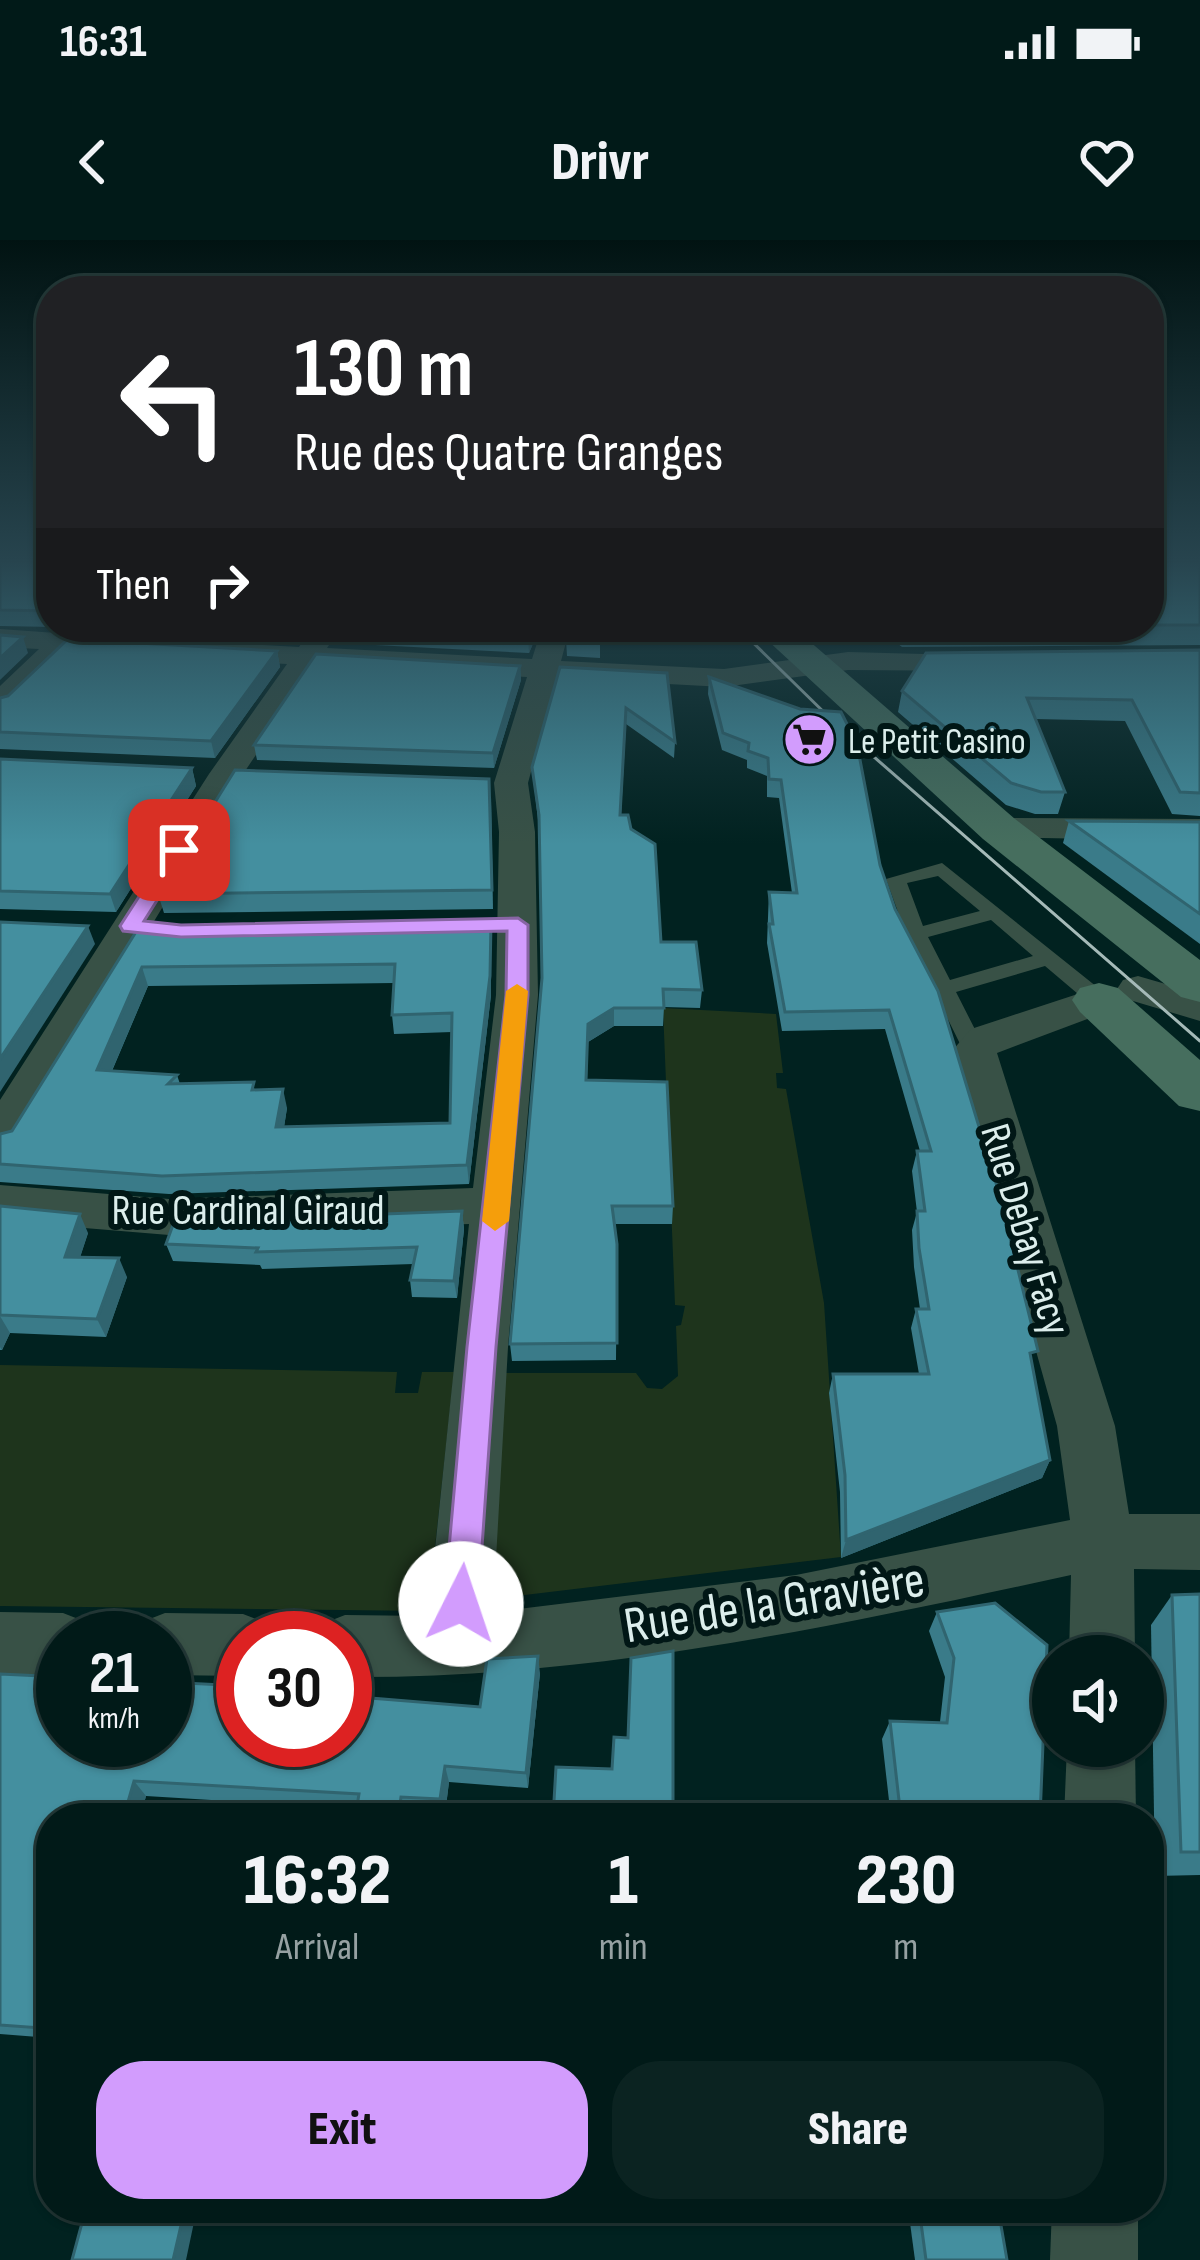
<!DOCTYPE html>
<meta charset="utf-8">
<style>
body{margin:0;font-family:"Sofia Sans Condensed",sans-serif;background:#0b2321;color:#f1f3f6;height:100vh;display:flex;flex-direction:column;font-size:45px;white-space:nowrap}
*{box-sizing:border-box;margin:0}
p{font-size:39px;color:#96a1a2}
.icon{flex:none;width:66px;height:66px;fill:none;stroke:currentColor;stroke-width:2;stroke-linecap:round;stroke-linejoin:round}
.map{position:relative;flex:1;overflow:hidden}
.panel{position:absolute;left:36px;top:1563px;width:1128px;height:420px;display:flex;flex-direction:column;background:#011a18;border-radius:48px;box-shadow:0 3px 9px #0004,0 0 0 3px #233837}
.panel>*{flex:none}
.banner{position:absolute;left:36px;top:36px;width:1128px;height:366px;border-radius:48px;box-shadow:0 3px 9px #0004,0 0 0 3px #233837;background:#202124;color:#fff;overflow:hidden}
.fabs{position:absolute;left:1032px;top:1395px;display:grid;gap:24px}
.fabs a{display:grid;place-items:center;width:132px;height:132px;border-radius:50%;background:#011a18;box-shadow:0 3px 9px #0004,0 0 0 3px #233837;font-size:60px}
.speed{position:absolute;left:36px;top:1371px;display:flex;gap:24px;font-size:60px;font-weight:700;text-align:center}
.speed>*{display:grid;place-content:center;width:156px;height:156px;border-radius:50%;background:#011a18;box-shadow:0 3px 9px #0004,0 0 0 3px #233837;line-height:1}
.speed small{font-size:30px;font-weight:400}
.speed .limit{border:18px solid #d22;background:#fff;color:#111}
.pin{position:absolute;display:grid;place-items:center;width:102px;height:102px;color:#fff;margin:-51px;border-radius:24px;box-shadow:0 6px 18px #0006}
.me{position:absolute;width:132px;margin:-66px;rotate:4deg;stroke-linejoin:round;filter:drop-shadow(0 0 9px #0008)}
.turn{display:flex;align-items:center;gap:42px;height:252px;padding:0 60px;font-size:54px}
.turn .icon{width:156px;height:156px;stroke-width:2.5}
.turn b{display:block;font-size:84px;line-height:102px}
.then{display:flex;align-items:center;height:114px;padding:0 60px;background:#0003;gap:24px;font-size:45px}
.eta{display:flex;justify-content:space-evenly;align-items:center;height:204px;text-align:center}
.eta b{font-size:72px;font-weight:800;line-height:84px}
.primary-button{display:flex;gap:24px;margin-top:auto;padding:24px 60px}
.primary-button a{flex:1;height:138px;border-radius:48px;background:#d29cfd;color:#111;font-size:48px;font-weight:800;line-height:138px;text-align:center}
.primary-button a+a{background:#0b2321;color:#f1f3f6}
.status{display:flex;justify-content:space-between;align-items:center;height:84px;padding:0 60px;background:#011a18;direction:ltr}
.status svg{height:33px;fill:currentColor}
header{display:flex;justify-content:space-between;align-items:center;height:156px;padding:0 60px;background:#011a18;font-size:54px;font-weight:800}
.map>svg:first-child{display:block}
.green{fill:#1e341c}
.lines{fill:none;stroke-linecap:round;stroke-linejoin:round}
.lane{fill:#385146;fill-rule:evenodd}
.street{fill:#385146;fill-rule:evenodd}
.secondary{fill:#466e5e;fill-rule:evenodd}
.tram{stroke:#a5bab8;stroke-width:3}
.wall{fill:#3a7b89;fill-rule:evenodd}
.shaded-wall{fill:#30646f}
.building{fill:#448f9f;stroke:#30646f;stroke-width:3;fill-rule:evenodd}
.route{fill:#d29cfd;stroke:#8865a4;stroke-width:3}
.slow{fill:#f59e0b}
.labels{text-anchor:middle;stroke-width:12;stroke-linejoin:round;paint-order:stroke}
.far-poi-label{font-size:36px;fill:#dceeec;stroke:#011716;text-anchor:start}
.street-label{font-size:42px;fill:#dceeec;stroke:#011716}
.near-street-label{font-size:51px;fill:#dceeec;stroke:#011716}
</style>
<div class="status"><b>16:31</b><svg viewBox="0 0 49 12"><path d="M0 12V9h3v3zM5 12V6h3v6zM10 12V3h3v9zM15 12V0h3v12zM26 1h20v11H26zM47 4h2v5h-2z"/></svg></div>
<header><svg class="icon" aria-label="back" viewBox="0 0 24 24"><path d="M15 5l-7 7 7 7"/></svg>Drivr<svg class="icon" aria-label="heart" viewBox="0 0 24 24"><path d="M12 20l-8-8c-3-5 5-10 8-4 3-6 11-1 8 4z"/></svg></header>
<div class="map">
<svg width="1200" height="2020" viewBox="0 0 1200 2020">
<rect width="100%" height="100%" fill="#012220"/>
<!-- green -->
<g class="green">
<polygon points="663,768 776,774 783,833 776,833 777,848 786,849 824,1063 841,1317 483,1360 505,1133 636,1133 647,1148 662,1149 678,1136 676,1086 681,1085 685,1066 675,1065"/>
<polygon points="0,1125 397,1132 395,1153 418,1153 422,1132 454,1132 428,1371 0,1366"/>
</g>
<g class="lines">
<!-- lane -->
<path class="lane" d="M942 623 1107 755V765H1091L1045 726 956 752 986 811 974 818 966 816 906 694 886 639ZM938 636 980 671 923 686 907 643ZM991 680 1033 716 950 740 928 697Z"/>
<!-- street -->
<g class="street">
<path d="M313 387H333L337 393 327 408 532 419 542 387H570L561 421 724 429 848 412 1000 416 1004 422 1000 428 989 431 848 430 724 447 556 438 528 543 535 592 538 755 508 1107 493 1372 796 1335 1070 1280 1057 1186 952 811 971 789 1099 747 1114 751 1120 760 1114 769 997 813 1115 1186 1129 1274H1200V1330L1134 1329 1135 1416H1069L1071 1335C832 1387 590 1439 345 1437V1398H316L322 1384 345 1375 428 1376 469 984 169 995 0 981V945L169 959 473 948 496 755 499 592 494 543 527 437 316 426 243 534 17 908 0 913V860L209 534 287 424 207 420 192 411 207 402 299 407Z"/>
<path d="M69 388C89 394 135 394 149 407L134 416 71 411 11 470 0 472V446L39 409 0 407V389L56 393Z"/>
<polygon points="999,578 1200,579 1200,601 986,597 981,589 986,581"/>
<polygon points="1138,736 1200,754 1200,781 1123,758 1117,749 1123,740"/>
<polygon points="0,1372 63,1373 86,1382 93,1398 63,1398 63,1435 0,1434"/>
<polygon points="165,1373 243,1374 266,1383 273,1398 243,1398 243,1436 165,1435 165,1398 135,1398 142,1382"/>
<polygon points="1067,1506 1135,1506 1136,1578 1064,1578"/>
<polygon points="1052,1968 1138,1968 1138,2020 1050,2020"/>
</g>
<!-- secondary -->
<g class="secondary">
<polygon points="753,387 793,387 1015,579 1200,720 1200,762 1181,757 983,599"/>
<polygon points="1099,743 1118,748 1200,820 1200,871 1179,866 1080,772 1072,760 1080,748"/>
</g>
<!-- tram -->
<polyline class="tram" points="737,387 835,483 1200,801"/>
</g>
<!-- wall -->
<g class="wall">
<polygon points="0,321 51,321 51,387 56,387 55,387 0,386"/>
<polygon points="1149,321 1200,321 1200,405 902,407 876,387 1149,387"/>
<polygon points="92,387 308,387 298,401 94,390"/>
<polygon points="334,387 540,387 529,413 336,403"/>
<polygon points="636,387 595,399 600,400 600,418 567,416 566,399"/>
<polygon points="1200,410 1200,576 1172,574 1125,481 1035,479 1065,552 1058,574 1035,574 1006,565 898,472 902,451"/>
<polygon points="277,411 280,427 215,518 0,509 0,458"/>
<polygon points="520,426 521,440 494,528 257,520 254,505"/>
<polygon points="667,433 675,502 674,518 626,484 621,575 631,589 661,702 702,750 700,768 664,767 663,786 614,786 588,802 587,840 673,966 672,984 614,984 617,1004 616,1120 512,1121 510,1104 542,738 539,589 532,527"/>
<polygon points="709,437 880,625 1032,1125 1050,1220 1042,1238 841,1318 840,1252 829,1153 833,1134 919,1134 911,1088 916,1069 920,1069 914,1027 912,990 917,972 912,931 917,911 920,911 885,789 782,791 767,703 769,652 792,653 779,558 767,557 767,536 747,528 747,520 722,510 708,454"/>
<polygon points="0,519 192,528 196,546 116,672 0,669"/>
<polygon points="491,557 493,669 164,673 158,654"/>
<polygon points="1069,581 1200,582 1200,704 1063,603"/>
<path d="M491 682V755L469 944 169 954 0 942V894L12 891 139 687ZM394 743 392 775 394 794 452 792 450 883 284 887 287 868 256 850 180 844 177 835 112 831 148 746Z"/>
<polygon points="0,966 88,993 80,1017 127,1037 106,1097 10,1093 2,1110 0,1110"/>
<polygon points="462,971 464,989 457,1058 412,1057 410,1040 413,1024 262,1029 260,1025 173,1021 166,1004"/>
<polygon points="1200,1354 1200,1635 1155,1636 1151,1385 1172,1355"/>
<polygon points="937,1372 1040,1578 891,1578 882,1499 890,1481 940,1482 945,1437 929,1391"/>
<polygon points="540,1433 528,1548 449,1542 445,1574 406,1573 406,1578 355,1578 357,1569 146,1556 140,1578 51,1578 51,1798 0,1794 0,1434 243,1500 480,1467"/>
<polygon points="908,1968 998,1968 1007,2020 915,2020"/>
</g>
<!-- shaded-wall -->
<g class="shaded-wall">
<polygon points="295,387 308,387 298,401"/>
<polygon points="532,387 540,387 529,413 528,397"/>
<polygon points="579,387 636,387 591,400 569,390"/>
<polygon points="23,397 28,413 0,440 0,418"/>
<polygon points="277,411 280,427 215,518 211,501"/>
<polygon points="520,426 521,440 494,528 493,513"/>
<polygon points="192,528 196,546 116,672 110,654"/>
<polygon points="491,682 491,755 469,944 467,925"/>
<polygon points="88,686 95,704 0,852 0,819"/>
<polygon points="142,727 148,746 104,849 97,830"/>
<polygon points="614,768 614,786 588,802 588,784"/>
<polygon points="283,849 287,868 281,906 276,887"/>
<polygon points="462,971 464,989 457,1058 454,1041"/>
<polygon points="80,974 88,993 74,1036 65,1017"/>
<polygon points="119,1018 127,1037 106,1097 97,1079"/>
<polygon points="0,1076 10,1093 2,1110 0,1107"/>
<polygon points="1050,1220 1042,1238 841,1318 846,1300"/>
<polygon points="538,1416 540,1433 528,1548 526,1533"/>
<polygon points="445,1526 449,1542 445,1574 440,1559"/>
<polygon points="134,1541 146,1556 140,1578 133,1578 126,1569"/>
<polygon points="401,1557 406,1573 406,1578 398,1578"/>
<polygon points="51,1756 51,1794 41,1788"/>
<polygon points="185,1968 197,1968 186,2020 173,2020"/>
</g>
<!-- building -->
<g class="building">
<polygon points="0,321 51,321 51,371 0,370"/>
<rect x="1149" y="321" width="51" height="64"/>
<polygon points="340,387 532,387 528,397"/>
<polygon points="569,390 600,400 566,399"/>
<polygon points="0,395 23,397 0,418"/>
<polygon points="68,399 277,411 211,501 0,492 0,458 8,456"/>
<polygon points="1200,410 1200,553 1180,552 1132,460 1027,458 1065,552 1041,552 1011,543 902,451 926,413"/>
<polygon points="316,414 520,426 493,513 254,505"/>
<polygon points="560,427 667,433 675,502 626,468 620,575 628,575 631,589 655,604 661,702 696,702 702,750 663,749 664,768 614,768 588,784 586,840 667,842 673,966 612,966 617,1004 617,1103 510,1104 542,738 539,575 532,527"/>
<polygon points="709,437 800,469 841,472 857,504 880,625 895,669 938,751 999,953 1038,1111 1030,1113 1050,1220 846,1300 845,1235 833,1134 929,1134 916,1069 929,1069 919,1008 917,971 925,971 917,911 931,911 889,770 785,772 769,684 773,684 769,652 797,653 781,540 769,539 768,518 748,511 749,503 723,493"/>
<polygon points="0,519 192,528 110,654 0,651"/>
<polygon points="235,530 489,539 492,650 158,654"/>
<polygon points="1069,581 1200,582 1200,674"/>
<polygon points="0,682 88,686 0,819"/>
<path d="M491 682 490 736 467 925 162 936 0 924V894L12 891 139 687ZM395 724 392 775 452 773 450 883 276 887 283 849 252 850 254 842 168 844 177 835 97 830 142 727Z"/>
<polygon points="0,966 80,974 65,1017 119,1018 97,1079 0,1075"/>
<polygon points="462,971 454,1041 410,1040 417,1007 256,1012 258,1008 166,1004 174,982"/>
<polygon points="1200,1354 1200,1612 1181,1612 1172,1355"/>
<polygon points="995,1363 1047,1405 1040,1578 901,1578 890,1481 947,1483 954,1418 937,1372"/>
<polygon points="673,1411 673,1578 553,1578 556,1527 612,1529 614,1497 628,1498 631,1418"/>
<polygon points="538,1416 526,1533 445,1526 440,1559 401,1557 398,1578 355,1578 359,1554 134,1541 126,1569 110,1569 107,1578 51,1578 51,1756 41,1788 0,1785 0,1434 63,1437 63,1500 165,1500 165,1442 223,1445 225,1437 243,1437 243,1500 345,1500 345,1456 480,1467 487,1419"/>
<polygon points="86,1968 185,1968 173,2020 72,2020"/>
<polygon points="919,1968 998,1968 1007,2020 926,2020"/>
</g>
<!-- sky -->
<linearGradient id="sky" x2="0" y2="1"><stop stop-color="#011312"/><stop offset="0.53" stop-color="#27444e"/><stop offset="1" stop-color="#27444e" stop-opacity="0"/></linearGradient>
<rect width="1200" height="604" fill="url(#sky)"/>
<!-- route -->
<polygon class="route" points="179,604 189,610 144,681 181,685 518,678 528,685 528,755 496,1107 478,1364 473,1375 461,1380 449,1375 444,1364 467,1107 506,755 507,691 181,697 123,691 120,686 169,610"/>
<!-- slow -->
<polygon class="slow" points="517,744 528,751 509,981 495,991 482,981 506,751"/>
<!-- icons -->
<defs>
<symbol id="supermarket-disc" viewBox="-11 -11 22 22"><circle r="9.5" fill="#d29cfd" stroke="#011716"/><path d="M-6-5.5h2.5l.6 2H6L4.5 2H-2.5L-4.4-4H-6ZM-1.5 3.2a1.3 1.3 0 1 0 .1 0ZM3 3.2a1.3 1.3 0 1 0 .1 0Z" fill="#111"/></symbol>
</defs>
<g fill-rule="evenodd">
<use href="#supermarket-disc" x="780" y="470" width="59" height="59"/>
</g>
<g class="labels">
<!-- far-poi labels -->
<g class="far-poi-label">
<text x="848" y="513">Le Petit Casino</text>
</g>
<!-- street labels -->
<g class="street-label">
<text x="248" y="984">Rue Cardinal Giraud</text>
<text transform="translate(1027 989) rotate(73)" y="15">Rue Debay Facy</text>
</g>
<!-- near-street labels -->
<g class="near-street-label">
<text transform="translate(774 1361) rotate(-9)" y="18">Rue de la Gravière</text>
</g>
</g>
</svg>
<div class="fabs">
<a><svg class="icon" aria-label="sound" viewBox="0 0 24 24"><path d="M4 9h4l5-4v14l-5-4H4zM17 9q2 3 0 6"/></svg></a>
</div>
<div class="speed"><div>21<small>km/h</small></div><div class="limit">30</div></div>
<div class="pin" style="left:179px;top:610px;background:#d93025"><svg class="icon" aria-label="arrive" viewBox="0 0 24 24"><path d="M6 21V4h12l-3 4 3 4H6"/></svg></div>
<svg class="me" style="left:461px;top:1364px" viewBox="-20 -20 40 40"><circle r="19" fill="#fff"/><path d="M0-13L10 11 0 6-10 11z" fill="#d29cfd"/></svg>
<div class="banner">
<div class="turn"><svg class="icon" aria-label="left" viewBox="0 0 24 24"><path d="M17 20v-9H6M10 6l-5 5 5 5"/></svg><div><b>130 m</b>Rue des Quatre Granges</div></div>
<div class="then">Then<svg class="icon" aria-label="right" viewBox="0 0 24 24"><path d="M7 20v-9h11M14 6l5 5-5 5"/></svg></div>
</div>
<section class="panel">
<div class="eta">
<div><b>16:32</b><p>Arrival</p></div>
<div><b>1</b><p>min</p></div>
<div><b>230</b><p>m</p></div>
</div>
<div class="primary-button"><a>Exit</a><a>Share</a></div>
</section>
</div>
